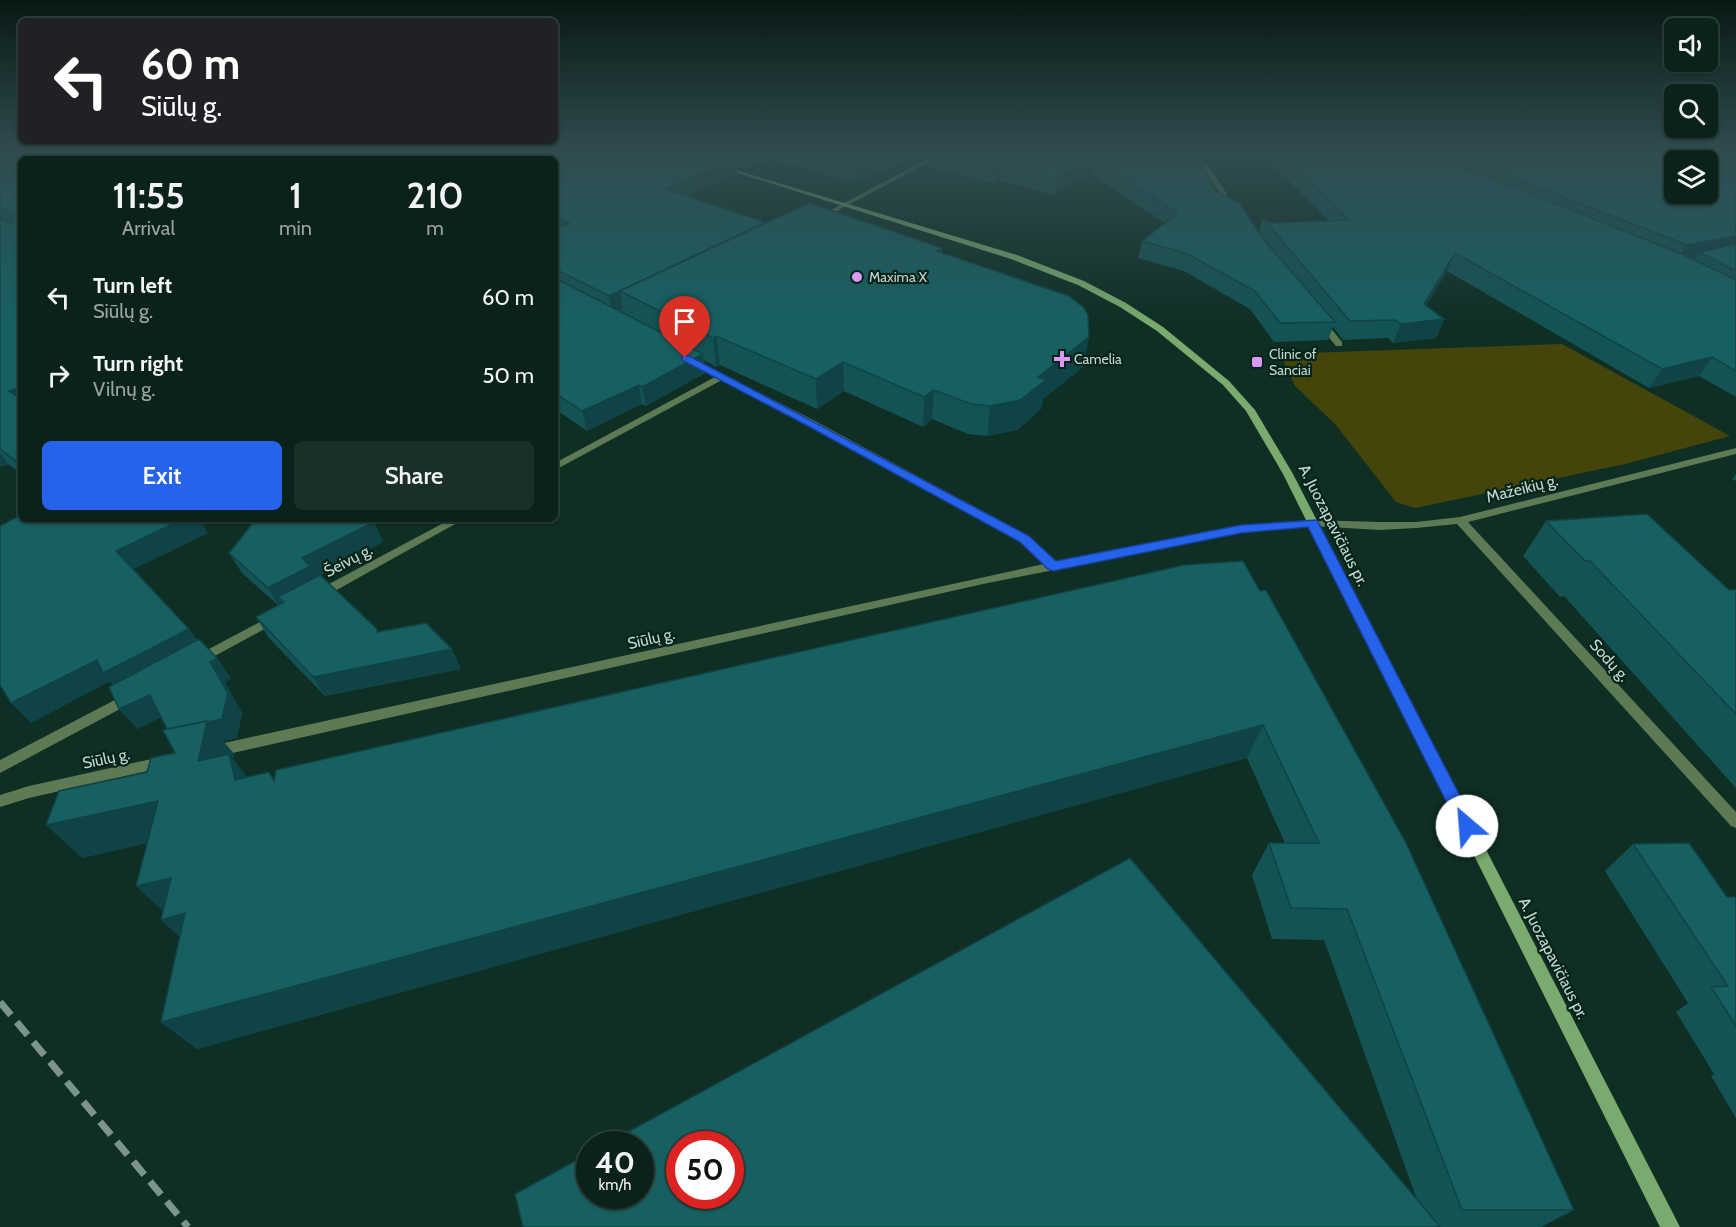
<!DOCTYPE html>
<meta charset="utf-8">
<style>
body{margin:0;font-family:Cabin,sans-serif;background:#192f28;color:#f1f3f6;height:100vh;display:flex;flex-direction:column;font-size:22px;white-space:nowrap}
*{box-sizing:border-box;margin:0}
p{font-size:20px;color:#9aa4a3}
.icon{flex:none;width:33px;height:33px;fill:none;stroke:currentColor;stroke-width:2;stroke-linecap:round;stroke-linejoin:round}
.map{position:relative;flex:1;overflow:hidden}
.details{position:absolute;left:18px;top:156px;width:540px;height:366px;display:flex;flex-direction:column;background:#0b221b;border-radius:9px;box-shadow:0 2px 4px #0004,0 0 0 2px #2b3f3a}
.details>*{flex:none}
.top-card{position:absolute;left:18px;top:18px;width:540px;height:126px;border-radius:9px;box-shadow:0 2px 4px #0004,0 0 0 2px #2b3f3a;background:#202124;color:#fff;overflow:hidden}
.fabs{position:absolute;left:1664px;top:18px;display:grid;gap:12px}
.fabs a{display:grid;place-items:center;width:54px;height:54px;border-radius:9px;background:#0b221b;box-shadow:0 2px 4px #0004,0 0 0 2px #2b3f3a;font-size:30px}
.speed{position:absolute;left:576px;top:1131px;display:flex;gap:12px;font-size:30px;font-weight:700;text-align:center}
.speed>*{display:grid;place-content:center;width:78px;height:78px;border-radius:50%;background:#0b221b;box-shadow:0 2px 4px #0004,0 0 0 2px #2b3f3a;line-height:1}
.speed small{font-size:15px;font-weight:400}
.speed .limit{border:9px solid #d22;background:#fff;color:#111}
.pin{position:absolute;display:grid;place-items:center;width:51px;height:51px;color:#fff;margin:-62px -26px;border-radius:50% 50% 50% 0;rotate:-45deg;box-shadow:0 0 6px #0007}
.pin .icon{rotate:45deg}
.me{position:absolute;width:66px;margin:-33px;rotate:333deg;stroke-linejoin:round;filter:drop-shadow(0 0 4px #0008)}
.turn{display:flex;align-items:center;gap:21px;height:126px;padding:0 24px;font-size:27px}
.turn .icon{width:78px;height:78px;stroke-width:2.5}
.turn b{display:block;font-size:42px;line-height:51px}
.eta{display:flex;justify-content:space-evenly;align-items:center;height:102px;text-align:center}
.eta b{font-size:36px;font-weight:600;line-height:42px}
.button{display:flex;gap:12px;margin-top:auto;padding:12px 24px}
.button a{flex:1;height:69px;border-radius:9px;background:#2563eb;color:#fff;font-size:24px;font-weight:600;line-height:69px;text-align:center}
.button a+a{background:#192f28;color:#f1f3f6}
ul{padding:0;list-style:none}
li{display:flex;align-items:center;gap:18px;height:78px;padding:0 24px}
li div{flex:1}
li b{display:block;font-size:22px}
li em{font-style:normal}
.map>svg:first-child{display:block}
.green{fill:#45450b}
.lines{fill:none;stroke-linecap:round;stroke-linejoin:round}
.minor{fill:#5d7a55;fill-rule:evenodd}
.secondary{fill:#7aaa6e;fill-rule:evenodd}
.rail{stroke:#7d948c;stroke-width:7;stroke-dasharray:17 9;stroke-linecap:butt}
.wall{fill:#145354;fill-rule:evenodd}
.shaded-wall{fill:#104345}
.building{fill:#176062;stroke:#104345;stroke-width:1.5;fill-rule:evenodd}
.route{fill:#2563eb;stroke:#184099;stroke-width:1.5}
.poi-dot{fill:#db99f5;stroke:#05241a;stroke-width:2}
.labels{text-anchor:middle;stroke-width:4.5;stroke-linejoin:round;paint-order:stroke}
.far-poi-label{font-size:14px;fill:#c6d7d0;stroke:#05241a;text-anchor:start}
.street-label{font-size:16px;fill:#c6d7d0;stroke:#05241a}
</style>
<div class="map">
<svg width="1736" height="1227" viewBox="0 0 1736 1227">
<rect width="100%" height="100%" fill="#0f2e24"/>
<!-- green -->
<polygon class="green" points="1562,344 1730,436 1625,464 1415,508 1396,502 1335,424 1295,386 1280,354"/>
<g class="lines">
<!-- minor -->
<g class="minor">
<polygon points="940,152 948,152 822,219 816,218"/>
<path d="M1184 152C1206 152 1223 189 1234 206L1233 207H1229L1199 162Z"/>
<polygon points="1318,320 1324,320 1342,342 1342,346 1336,346 1318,324"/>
<polygon points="693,359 813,420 1029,536 1055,562 1241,525 1312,520 1379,522 1416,522 1460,517 1736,448 1736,454 1468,522 1736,812 1736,828 1731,826 1457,524 1416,528 1379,530 1312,526 1241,533 983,584 215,757 210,755 208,751 210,747 215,745 1044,564 1021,542 807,424 722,380 555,470 555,463 715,377 690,364 689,362"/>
<polygon points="451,519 464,519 324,597 320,598 314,594 316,591"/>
<polygon points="275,614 279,615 281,618 279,621 202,663 194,663 192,660 194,657"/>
<polygon points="130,692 135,693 137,697 135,701 0,773 0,760"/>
<polygon points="165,756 170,758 172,762 170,766 29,798 0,807 0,795 29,786"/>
</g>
<!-- secondary -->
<polygon class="secondary" points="719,165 1017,255 1084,281 1126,303 1163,327 1229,381 1255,410 1293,474 1680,1227 1660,1227 1283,474 1246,411 1223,385 1157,331 1120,307 1078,285 1011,259 719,167"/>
<!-- rail -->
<polyline class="rail" points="0,1002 188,1227"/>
</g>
<!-- wall -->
<g class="wall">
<polygon points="0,152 171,152 147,159 21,159 21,473 8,464 0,467"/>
<path d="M225 152H1736V397L1699 376 1649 388 1447 271 1426 305 1444 319 1436 338 1393 343 1388 338 1343 340 1333 327 1328 340 1274 342 1250 309 1184 271 1138 258 1142 241 1165 223 1090 173 1054 195 999 180 993 184 928 166V156L916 163 905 160 856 184 770 159 748 169 736 166 737 174 687 196 765 224 942 248V252L1084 366 1043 399 1041 409 1017 430 987 436 968 434 932 419 923 427 844 391 817 409 720 365 716 367 704 360 705 373 646 406 642 404 587 431 555 409V159H239ZM1197 153 1201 156 1261 153 1328 220 1271 223 1263 218 1259 232 1215 190Z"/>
<polygon points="1736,474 1736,481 1732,479"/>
<polygon points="1546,521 1729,590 1736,589 1736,788 1564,596 1560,597 1523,556"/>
<polygon points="374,522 383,542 320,575 379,632 461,669 325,696 268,637 256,617 278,605 242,573 229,553"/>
<polygon points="0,526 208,533 133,569 189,629 197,640 231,678 225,682 242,713 237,738 223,741 234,754 233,759 247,777 269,772 274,779 1184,565 1574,1210 1541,1227 523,1227 1417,1200 1324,940 1272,939 1252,875 1269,843 1285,843 1247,758 197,1049 161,1022 180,937 163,911 147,843 82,858 147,772 175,753 167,729 161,717 137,729 113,685 110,681 31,723"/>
<polygon points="1633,844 1727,897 1736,897 1736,1118 1711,1076 1714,1074 1676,1012 1688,1003 1605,871"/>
</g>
<!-- shaded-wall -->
<g class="shaded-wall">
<polygon points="108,152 171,152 147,159 98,159 96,156"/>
<polygon points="750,152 770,152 770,159 748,169 746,154"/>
<polygon points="889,152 905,152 905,160 856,184 856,169"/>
<polygon points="916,152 928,152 928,156 916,163"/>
<polygon points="1092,157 1090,173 1054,195 1056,179"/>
<polygon points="735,159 737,174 668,205 665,189"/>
<polygon points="1001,164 999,180 993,184 994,168"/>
<polygon points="765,222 766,239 620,291 623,309 613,313 609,296"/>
<polygon points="1736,236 1736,251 1699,252 1695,259 1676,263 1687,245"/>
<polygon points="1455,253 1447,271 1416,322 1424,304"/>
<polygon points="1444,319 1436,338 1393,343 1401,324"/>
<polygon points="716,336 720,365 716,367 713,338"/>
<polygon points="1089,337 1084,366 1043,399 1041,409 1017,430 987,436 990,406 1038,377"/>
<polygon points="703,354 705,373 646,406 642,387"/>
<polygon points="1712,357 1699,376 1649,388 1662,369"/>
<polygon points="843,362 844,391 817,409 816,379"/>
<polygon points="639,385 642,404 587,431 582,411"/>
<polygon points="21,387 21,408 9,391"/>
<polygon points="934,390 932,419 923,427 924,397"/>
<polygon points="0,453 8,464 0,467"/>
<polygon points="183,519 199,519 208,533 130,571 116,551"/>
<polygon points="374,522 383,542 316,577 284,602 278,597 284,606 280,608 268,588 302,558"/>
<polygon points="189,629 204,649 120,693 110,681 31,723 11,703 97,660"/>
<polygon points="452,649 461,669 325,696 313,677"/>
<polygon points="217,658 231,678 225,682 242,713 237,738 223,741 234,754 233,759 256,788 225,795 168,730 210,662"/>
<polygon points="150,695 166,715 137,729 119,709"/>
<polygon points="1263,725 1247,758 197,1049 161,1022"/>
<polygon points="158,801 188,834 82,858 46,825"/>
<polygon points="171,878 217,944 194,950 161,920 169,917 136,886"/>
</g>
<!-- building -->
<g class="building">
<polygon points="0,152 108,152 96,156 102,159 21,159 21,387 9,391 21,399 21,465 0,449 0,217 9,223 12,223 12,214 0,207"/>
<polygon points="251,152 714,152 735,159 665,189 765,222 609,296 555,269 555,229 569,223 555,217 555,159 265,159"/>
<polygon points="799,152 889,152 856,169"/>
<polygon points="935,152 1196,152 1215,190 1240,204 1264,240 1335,322 1280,323 1255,291 1188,254 1142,241 1178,213 1092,157 1056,179 1001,164 994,168"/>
<polygon points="1281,152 1425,152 1682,254 1736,280 1736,371 1712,357 1662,369 1455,253 1424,304 1444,319 1401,324 1395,320 1350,321 1263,218 1271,223 1349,220"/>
<path d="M1447 152H1736V236L1687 245ZM1674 160H1707V194H1674Z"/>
<polygon points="809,203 942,248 937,251 1069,296 1084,308 1088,315 1089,337 1038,377 1046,380 1020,400 990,406 971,404 934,390 924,397 843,362 816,379 716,336 713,338 620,291"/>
<polygon points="1736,244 1736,271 1699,252"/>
<polygon points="555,278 703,354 642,387 639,385 582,411 555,393"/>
<polygon points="1647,514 1729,590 1736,589 1736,714 1590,561 1585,561 1546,521"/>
<polygon points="21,515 21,519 183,519 116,551 189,629 103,673 97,660 11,703 0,685 0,526"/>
<polygon points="256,519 370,519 374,522 302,558 310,566 268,588 229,553"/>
<polygon points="1243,561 1260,591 1266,590 1406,843 1574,1210 1462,1210 1347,909 1291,908 1269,843 1319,843 1263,725 161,1022 185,913 161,920 171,878 136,886 158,801 46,825 59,791 147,772 151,758 175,753 163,730 207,721 198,761 229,754 235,780 269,772 274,781 276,770 1184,565"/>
<polygon points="320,575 377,629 377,632 426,623 452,649 313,677 256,617 284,602 278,597"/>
<polygon points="199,639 217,658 210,662 228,693 222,719 207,722 207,721 167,729 150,695 119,709 109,687"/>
<polygon points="1689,843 1727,897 1736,897 1736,1026 1711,987 1728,986 1633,844"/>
<path d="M1130 858 1440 1227H523L515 1194 590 1153V1196H640V1144H606ZM680 1144H730V1196H680Z"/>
</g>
<!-- sky -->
<linearGradient id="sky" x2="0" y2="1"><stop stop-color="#081914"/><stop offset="0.47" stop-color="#314c50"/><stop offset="1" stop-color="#314c50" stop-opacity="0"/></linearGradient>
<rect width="1736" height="324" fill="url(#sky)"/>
<!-- route -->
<polygon class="route" points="682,356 689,356 1029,536 1056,561 1241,525 1317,520 1473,821 1475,826 1473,831 1467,833 1461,831 1308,527 1241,533 1053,571 1048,569 1020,542 806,425 682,360"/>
<!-- markers -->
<g class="poi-dot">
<circle cx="857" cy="277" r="6"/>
<path d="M1059 350h6v6h6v6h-6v6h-6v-6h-6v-6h6z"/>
<rect x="1251" y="356" width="12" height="12" rx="3"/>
</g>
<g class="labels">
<!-- far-poi labels -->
<g class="far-poi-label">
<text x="869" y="282">Maxima X</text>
<text x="1269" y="359">Clinic of<tspan x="1269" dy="16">Sanciai</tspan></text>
<text x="1074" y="364">Camelia</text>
</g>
<!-- street labels -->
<g class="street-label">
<text transform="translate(1522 488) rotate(-14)" y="6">Mažeikių g.</text>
<text transform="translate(1334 525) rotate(63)" y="6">A. Juozapavičiaus pr.</text>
<text transform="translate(348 560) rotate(-28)" y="6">Šeivų g.</text>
<text transform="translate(651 638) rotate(-13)" y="6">Siūlų g.</text>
<text transform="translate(1610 660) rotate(48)" y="6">Sodų g.</text>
<text transform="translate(106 758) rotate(-12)" y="6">Siūlų g.</text>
<text transform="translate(1554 958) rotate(63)" y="6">A. Juozapavičiaus pr.</text>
</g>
</g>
</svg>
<div class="fabs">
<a><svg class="icon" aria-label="sound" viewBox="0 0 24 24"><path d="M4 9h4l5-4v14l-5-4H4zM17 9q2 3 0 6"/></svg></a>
<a><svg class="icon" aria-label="search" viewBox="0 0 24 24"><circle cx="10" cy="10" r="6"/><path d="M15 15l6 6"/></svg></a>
<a><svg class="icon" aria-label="layers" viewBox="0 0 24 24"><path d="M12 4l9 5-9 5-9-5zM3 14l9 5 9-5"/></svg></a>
</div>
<div class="speed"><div>40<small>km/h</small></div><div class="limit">50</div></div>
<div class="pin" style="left:685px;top:358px;background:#d93025"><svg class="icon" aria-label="arrive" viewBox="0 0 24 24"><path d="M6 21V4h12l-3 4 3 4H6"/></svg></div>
<svg class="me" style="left:1467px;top:826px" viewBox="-20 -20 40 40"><circle r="19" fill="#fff"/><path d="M0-13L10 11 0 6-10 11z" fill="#2563eb"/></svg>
<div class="top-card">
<div class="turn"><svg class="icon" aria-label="left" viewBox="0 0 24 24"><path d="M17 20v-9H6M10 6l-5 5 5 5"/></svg><div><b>60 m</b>Siūlų g.</div></div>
</div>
<section class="details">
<div class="eta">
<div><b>11:55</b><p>Arrival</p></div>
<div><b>1</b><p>min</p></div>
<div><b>210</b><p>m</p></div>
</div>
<ul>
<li><svg class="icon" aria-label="left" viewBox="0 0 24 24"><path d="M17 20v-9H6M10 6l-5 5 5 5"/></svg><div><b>Turn left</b><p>Siūlų g.</p></div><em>60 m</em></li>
<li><svg class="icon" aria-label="right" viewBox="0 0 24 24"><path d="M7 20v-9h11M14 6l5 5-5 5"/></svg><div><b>Turn right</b><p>Vilnų g.</p></div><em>50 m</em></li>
</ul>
<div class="button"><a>Exit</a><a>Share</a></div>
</section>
</div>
